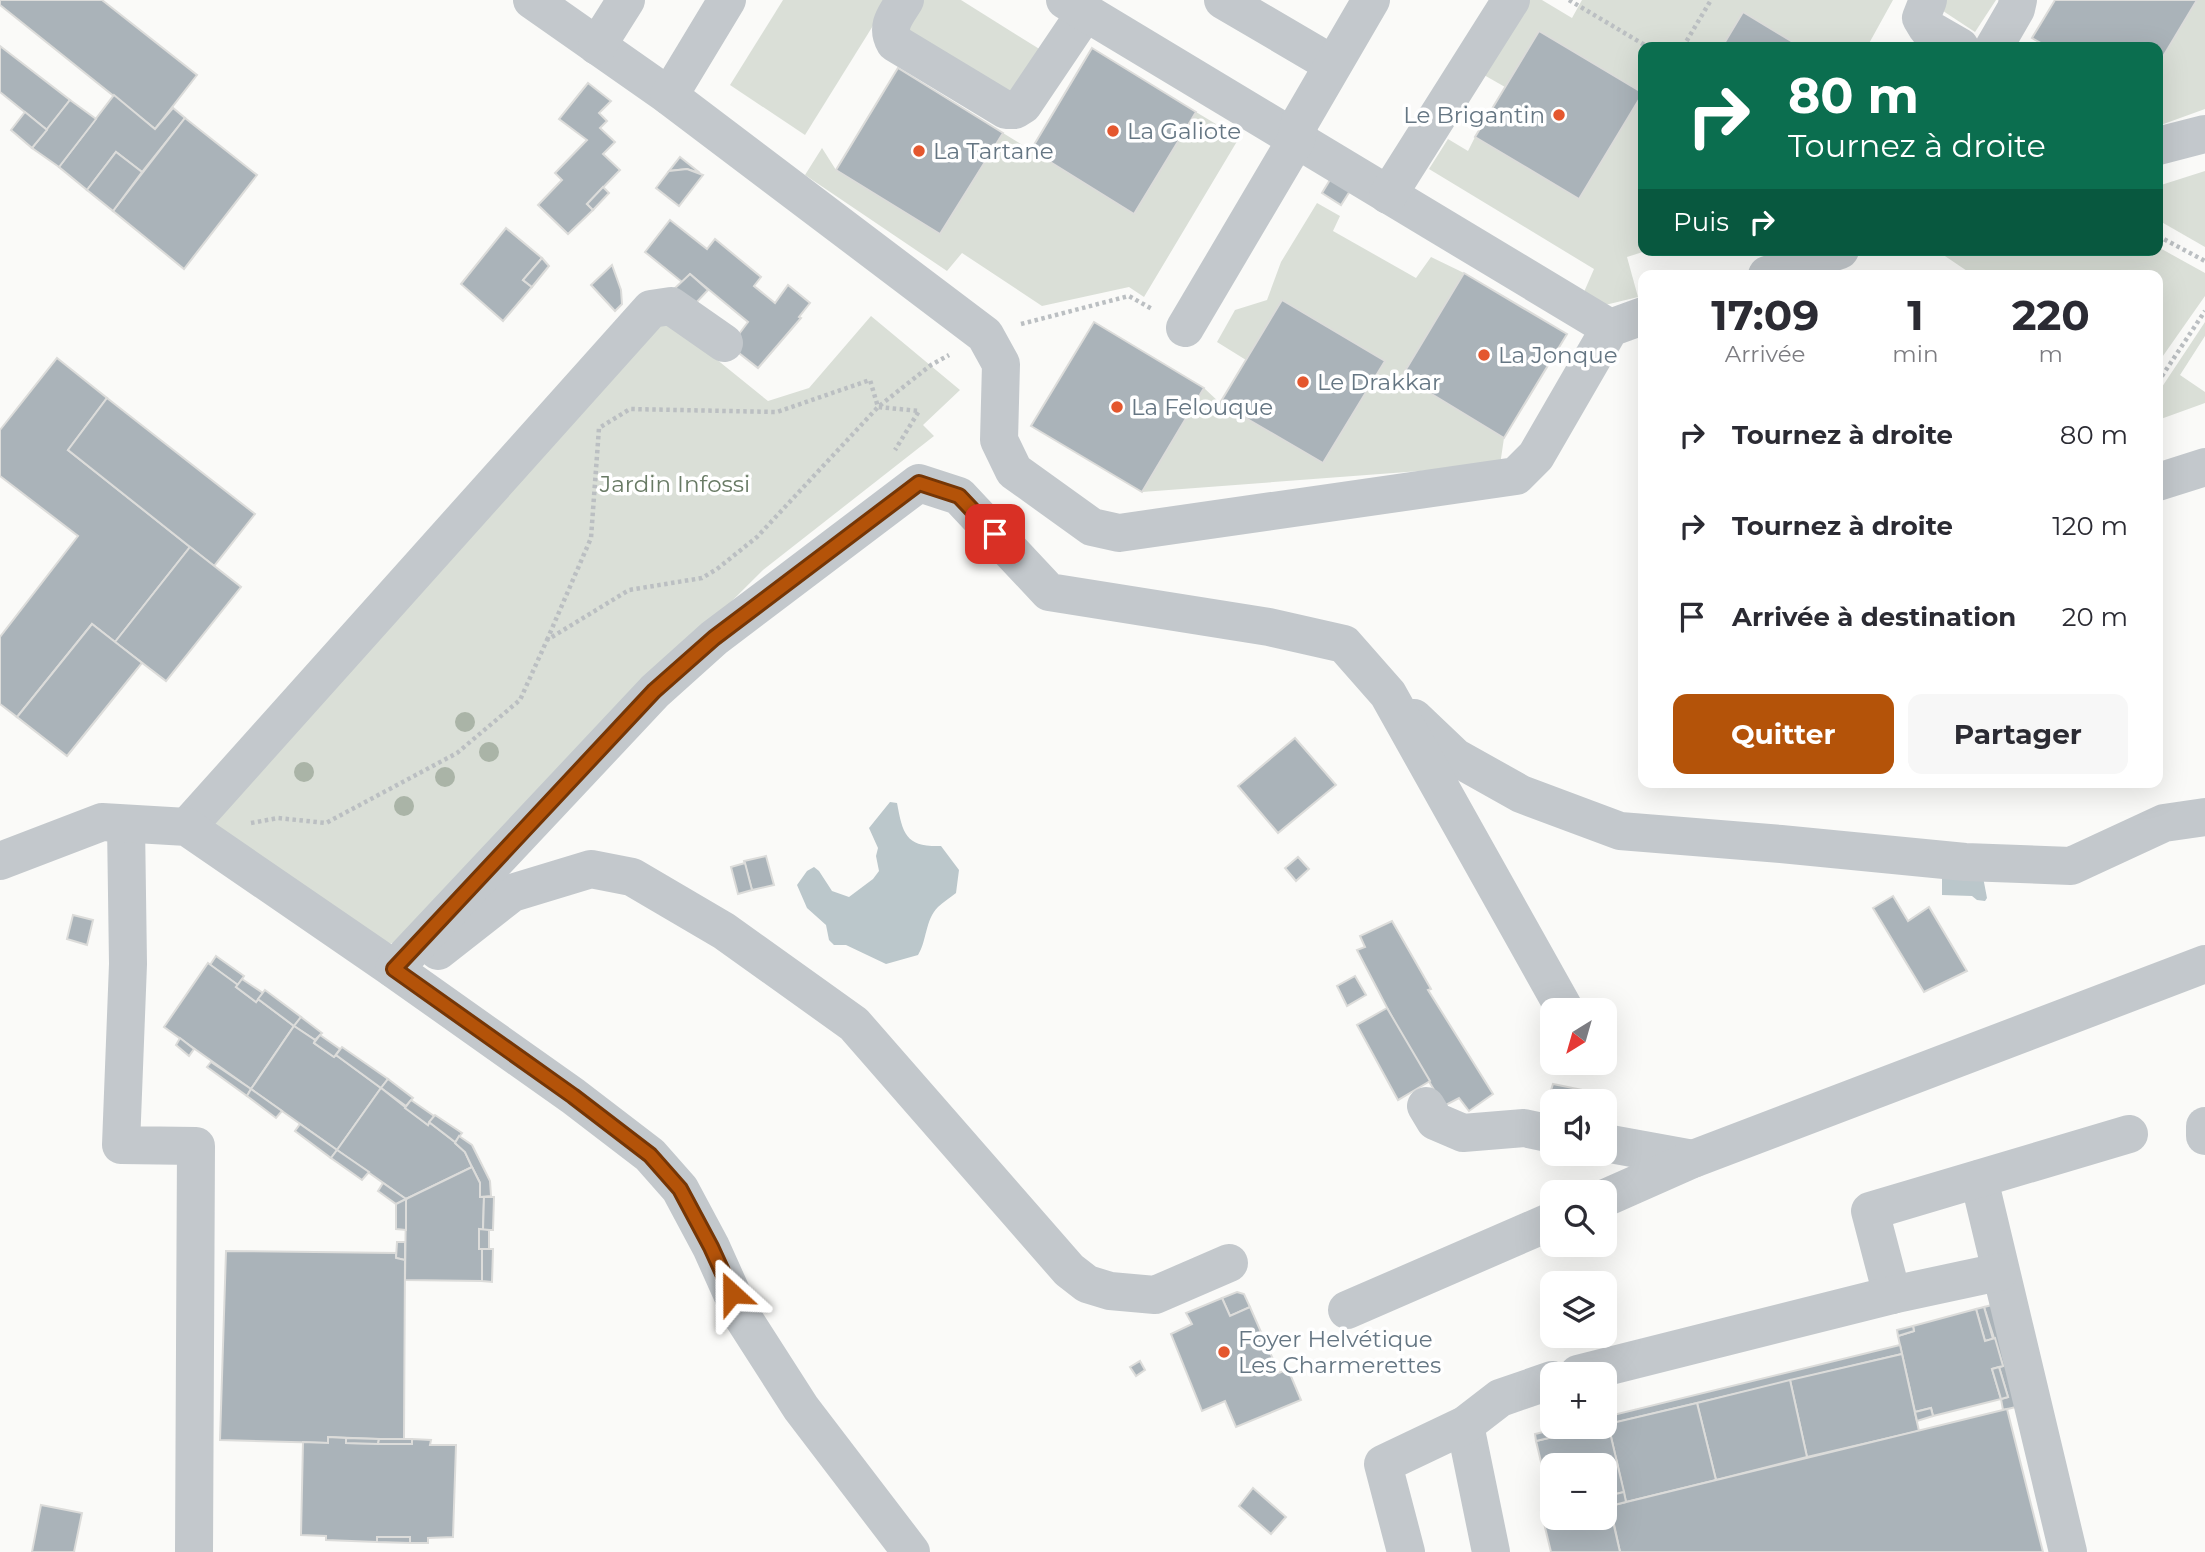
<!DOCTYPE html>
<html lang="fr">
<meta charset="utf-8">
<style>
body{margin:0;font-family:Montserrat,sans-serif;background:#f7f7f7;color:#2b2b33;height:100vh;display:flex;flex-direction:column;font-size:26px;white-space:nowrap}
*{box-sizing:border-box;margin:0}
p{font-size:23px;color:#7c7c81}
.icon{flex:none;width:38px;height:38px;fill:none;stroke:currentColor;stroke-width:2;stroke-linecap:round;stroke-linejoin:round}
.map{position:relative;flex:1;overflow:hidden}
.side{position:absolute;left:1638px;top:270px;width:525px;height:518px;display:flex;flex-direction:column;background:#fff;border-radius:14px;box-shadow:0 7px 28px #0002}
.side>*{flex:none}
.banner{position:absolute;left:1638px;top:42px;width:525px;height:214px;border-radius:14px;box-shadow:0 7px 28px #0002;background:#0b6e4f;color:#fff;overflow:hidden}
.needle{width:46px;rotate:217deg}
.buttons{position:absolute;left:1540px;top:998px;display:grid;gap:14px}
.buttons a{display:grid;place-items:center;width:77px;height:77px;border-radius:14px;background:#fff;box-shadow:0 7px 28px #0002;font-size:35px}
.pin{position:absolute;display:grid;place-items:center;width:60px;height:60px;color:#fff;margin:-30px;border-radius:14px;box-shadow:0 4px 10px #0006}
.me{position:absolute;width:77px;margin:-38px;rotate:336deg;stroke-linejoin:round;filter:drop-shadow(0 0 5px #0008)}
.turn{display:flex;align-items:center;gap:24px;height:147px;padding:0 35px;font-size:32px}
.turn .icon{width:91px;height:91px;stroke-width:2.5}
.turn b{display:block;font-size:49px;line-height:60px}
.then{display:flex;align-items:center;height:66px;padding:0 35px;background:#0003;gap:14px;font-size:26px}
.eta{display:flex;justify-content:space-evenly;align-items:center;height:119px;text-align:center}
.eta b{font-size:42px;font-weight:700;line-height:49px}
.action{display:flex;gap:14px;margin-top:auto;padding:14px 35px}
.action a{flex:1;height:80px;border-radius:14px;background:#b45309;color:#fff;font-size:28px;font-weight:700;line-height:80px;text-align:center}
.action a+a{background:#f7f7f7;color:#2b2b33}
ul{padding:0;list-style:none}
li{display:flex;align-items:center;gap:21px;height:91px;padding:0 35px}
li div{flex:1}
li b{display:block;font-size:26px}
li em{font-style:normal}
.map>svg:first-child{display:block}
.green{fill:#dadfd7}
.water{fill:#bbc7cb}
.building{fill:#aab3b9;stroke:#dcdcda;stroke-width:2}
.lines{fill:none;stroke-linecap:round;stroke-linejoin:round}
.path{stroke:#bbbfc2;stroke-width:4.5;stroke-dasharray:3.5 3.5;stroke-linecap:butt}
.minor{stroke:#c3c8cc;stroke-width:38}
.tree{fill:#aab4a7}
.route-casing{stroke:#753606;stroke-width:18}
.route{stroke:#b45309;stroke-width:12}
.poi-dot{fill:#e4572e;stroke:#fff;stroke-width:2.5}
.labels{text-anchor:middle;stroke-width:7;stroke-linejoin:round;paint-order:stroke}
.poi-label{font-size:23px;fill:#657683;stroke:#fff;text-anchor:start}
.park-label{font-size:23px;fill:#687a64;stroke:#fff}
</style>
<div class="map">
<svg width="2205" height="1552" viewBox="0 0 2205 1552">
<rect width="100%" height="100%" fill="#fafaf8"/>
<!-- green -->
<g class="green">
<polygon points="783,0 889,0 805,135 730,85"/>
<polygon points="923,0 961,0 1041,50 1013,95 904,29"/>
<polygon points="1529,0 1542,0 1572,18 1582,0 1893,0 1867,47 1643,47 1643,250 1649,250 1627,257 1638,297 1601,306 1584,292 1594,269 1429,169 1448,139 1468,151 1475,137 1579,198 1642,93 1539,31 1505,87 1484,75"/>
<polygon points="1942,0 1996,0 1975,32 1937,7"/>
<polygon points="2197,0 2205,0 2205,109 2158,126 2158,65"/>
<polygon points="1196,112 1239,138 1144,297 1129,287 1042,306 962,253 947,271 805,175 822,148 836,170 1003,133 1134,214"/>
<polygon points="2205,171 2205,247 2158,220 2158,186"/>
<polygon points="1317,203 1340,216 1333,231 1416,278 1431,257 1464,273 1402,376 1504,438 1500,465 1142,492 1204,388 1220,403 1323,463 1385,361 1282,300 1246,360 1217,342 1235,310 1267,300 1281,262"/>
<polygon points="2158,247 2205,273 2205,296 2158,363 2158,275 1973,275 1942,254 1955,250 2158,250"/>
<polygon points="871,316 960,390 923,425 934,436 763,570 537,795 398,941 387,945 203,822 652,321 674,325 768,401 809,388"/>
<polygon points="2205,322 2205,336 2180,375 2205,392 2205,403 2158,420 2158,393"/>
</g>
<!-- water -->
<g class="water">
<path d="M890 802 897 803C903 835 906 847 941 846L959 870 956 893C950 898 943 902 938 907 925 920 927 941 918 955L886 964 846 945H834L829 940 826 925 807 908 797 885 807 871 814 867 819 871 832 891 849 897 873 879 879 871 876 856 878 848 869 828Z"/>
<polygon points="1942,875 1983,877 1987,898 1985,901 1977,900 1972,896 1942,895"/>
</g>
<!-- building -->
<g class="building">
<polygon points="0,0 102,0 197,75 155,129 0,5"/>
<polygon points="2055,0 2197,0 2158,65 2158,47 2048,47 2032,38"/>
<polygon points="1743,12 1801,47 1722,47"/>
<polygon points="1539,31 1643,93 1579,199 1475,137"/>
<polygon points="0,46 70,100 47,130 0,92"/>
<polygon points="1092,48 1196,112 1134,214 1031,150"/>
<polygon points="898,68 1003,133 940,234 836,170"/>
<polygon points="588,83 611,101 599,113 607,121 600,128 615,142 603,154 620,170 587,204 593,210 568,234 538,205 562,180 555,173 587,140 559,119"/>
<polygon points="114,95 155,129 173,108 185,118 142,172 116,152 87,190 59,167"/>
<polygon points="70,100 96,119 59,167 32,148"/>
<polygon points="25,112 47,130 32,148 11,130"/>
<polygon points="185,118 257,175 184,269 113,211"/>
<polygon points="116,152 142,172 113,211 87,190"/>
<polygon points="680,157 700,173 687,169 669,171"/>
<polygon points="687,169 703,175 679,206 656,188 669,171"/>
<polygon points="1336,170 1355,183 1341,205 1322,193"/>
<polygon points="603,187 609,193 593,210 587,204"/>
<polygon points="670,220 707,249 715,239 761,277 754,286 775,303 788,285 810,303 799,317 801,318 758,368 730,346 748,322 690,274 682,282 645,252"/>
<polygon points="506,228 542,258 523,280 532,287 503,321 461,284"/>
<polygon points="542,258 549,266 532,287 523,280"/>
<polygon points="612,265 621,290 622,304 615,311 591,285"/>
<polygon points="1464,273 1567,334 1504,438 1402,376"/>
<polygon points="690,274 708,290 693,306 673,290"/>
<polygon points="1282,300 1385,361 1323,463 1220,403"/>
<polygon points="1094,322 1204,388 1142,492 1031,426"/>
<polygon points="57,358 107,398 68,450 190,547 115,642 92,624 17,717 0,704 0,637 78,536 0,476 0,430"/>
<polygon points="107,398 255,514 214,566 68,450"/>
<polygon points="190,547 241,587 166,681 115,642"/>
<polygon points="92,624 142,663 67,756 17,717"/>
<polygon points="1295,738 1336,785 1278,833 1238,786"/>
<polygon points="766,856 774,885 752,890 744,861"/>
<polygon points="1298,857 1309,869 1296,881 1285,868"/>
<polygon points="745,863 752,890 738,894 731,867"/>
<polygon points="1893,896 1908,921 1929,907 1967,971 1924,992 1873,908"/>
<polygon points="73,915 93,920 87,945 67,939"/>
<polygon points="1392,921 1431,989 1428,990 1493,1094 1469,1111 1459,1098 1444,1106 1406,1044 1357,950 1365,947 1360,936"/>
<polygon points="216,956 244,976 238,985 210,965"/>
<polygon points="208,963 238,985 236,987 256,1002 258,999 294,1026 251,1089 164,1027"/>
<polygon points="1355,976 1366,995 1347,1006 1337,986"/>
<polygon points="242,979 263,993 256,1002 236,987"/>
<polygon points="265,990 301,1017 294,1026 258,999"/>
<polygon points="1387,1008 1430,1081 1398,1100 1357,1025"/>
<polygon points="301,1017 322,1033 315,1040 294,1026"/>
<polygon points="294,1026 315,1040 314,1043 334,1057 336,1055 381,1088 337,1150 251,1089"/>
<polygon points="320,1035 340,1049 334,1057 314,1043"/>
<polygon points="180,1038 194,1049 189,1056 176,1045"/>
<polygon points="342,1047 388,1079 381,1088 336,1055"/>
<polygon points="211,1062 251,1089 247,1096 207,1067"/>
<polygon points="388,1079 413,1098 406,1106 381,1088"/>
<polygon points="1553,1084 1607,1095 1605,1114 1605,1101 1552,1101 1552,1105 1547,1103"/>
<polygon points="381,1088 428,1125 429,1122 455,1142 455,1143 465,1152 472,1167 406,1199 337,1150"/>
<polygon points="251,1089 282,1111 276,1118 247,1096"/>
<polygon points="411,1100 434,1116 428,1125 405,1108"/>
<polygon points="435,1115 462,1133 455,1142 429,1122"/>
<polygon points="300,1124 337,1150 331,1158 295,1131"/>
<polygon points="459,1136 472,1145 490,1181 491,1196 480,1197 480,1183 472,1167 465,1152 455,1143"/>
<polygon points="337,1150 369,1172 362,1180 331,1158"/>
<polygon points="472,1167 480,1183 480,1197 484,1197 483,1230 479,1229 479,1249 482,1249 482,1281 405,1280 406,1199"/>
<polygon points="383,1183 406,1199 396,1204 378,1191"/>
<polygon points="484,1197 494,1197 493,1230 483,1230"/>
<polygon points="406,1199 406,1230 396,1229 396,1204"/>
<polygon points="479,1229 489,1230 489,1249 479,1249"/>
<polygon points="397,1242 405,1242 405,1260 396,1258"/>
<polygon points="482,1249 493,1249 492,1282 482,1281"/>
<polygon points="226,1251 396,1253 396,1258 405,1260 404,1440 328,1437 328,1443 220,1440"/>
<polygon points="1237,1292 1244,1294 1250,1307 1230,1316 1222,1298"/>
<polygon points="1222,1298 1230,1316 1250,1307 1279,1373 1288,1369 1301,1400 1236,1427 1225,1401 1202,1411 1171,1334 1192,1324 1186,1313"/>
<polygon points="1992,1305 2016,1407 2003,1410 2001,1399 2008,1397 1999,1367 2003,1366 1984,1307"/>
<polygon points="1984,1307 1993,1339 1985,1341 1976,1309"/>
<polygon points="1976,1309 1985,1341 1995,1338 2003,1366 1992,1369 2001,1399 1933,1416 1931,1408 1915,1412 1898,1336 1914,1331 1913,1326"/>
<polygon points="1913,1326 1914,1331 1898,1336 1897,1330"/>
<polygon points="1900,1345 1902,1354 1605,1425 1605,1417"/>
<polygon points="1902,1354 1919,1431 1807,1457 1790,1380"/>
<polygon points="1140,1361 1145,1370 1136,1376 1130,1367"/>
<polygon points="1999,1367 2008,1397 2001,1399 1992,1369"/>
<polygon points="1790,1380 1807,1457 1716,1480 1697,1403"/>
<polygon points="1697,1403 1716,1480 1626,1502 1608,1424"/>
<polygon points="1931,1408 1933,1416 1917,1421 1915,1412"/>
<polygon points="2007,1409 2043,1552 1620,1552 1610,1506"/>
<polygon points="1608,1424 1624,1492 1605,1497 1605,1465 1552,1465 1552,1508 1536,1441"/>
<polygon points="1568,1426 1600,1426 1536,1441 1535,1434"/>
<polygon points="328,1437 346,1438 346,1443 412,1444 412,1439 431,1440 430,1445 456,1445 453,1537 428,1538 428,1543 410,1543 410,1537 377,1537 377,1542 326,1540 326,1536 301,1535 303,1442 328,1443"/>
<polygon points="346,1438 379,1439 378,1444 346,1443"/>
<polygon points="379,1439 412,1439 412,1444 378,1444"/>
<polygon points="1253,1488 1286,1517 1271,1534 1239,1506"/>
<polygon points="1624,1492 1626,1502 1610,1506 1607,1496"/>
<polygon points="1607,1496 1620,1552 1551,1552 1541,1511 1552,1508 1552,1517 1605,1517 1605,1497"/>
<polygon points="41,1505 82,1513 74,1552 32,1552"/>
<polygon points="377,1537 410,1537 410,1543 377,1542"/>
</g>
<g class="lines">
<!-- path -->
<g class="path">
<polyline points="1569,0 1648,47"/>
<polyline points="1683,47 1711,0"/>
<polyline points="2158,236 2205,261"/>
<polyline points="1021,324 1129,296 1152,309"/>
<polyline points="2158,382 2205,311"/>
<polyline points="547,640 591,538 599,428 630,409 777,412 870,380 878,407 919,411 895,450"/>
<polyline points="251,823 278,818 326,823 457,753 520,700 547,640 629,590 702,578 717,569 757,537 878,407 931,365 949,355"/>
</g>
<!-- minor -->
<g class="minor">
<polyline points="532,0 669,96 985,335 1001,364 999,440 1014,471 1092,527 1119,533 1516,476 1536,456 1610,328 1643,316"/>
<path d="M905 0C896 15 885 26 895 43L1006 110H1015L1023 105 1085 13"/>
<polyline points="1065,0 1610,328"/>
<polyline points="1223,0 1332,64"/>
<polyline points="1928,0 1921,18 1927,28 1960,47"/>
<polyline points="597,46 626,0"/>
<polyline points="1994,47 2016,9 2018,0"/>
<polyline points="669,96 727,0"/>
<polyline points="2158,146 2205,134"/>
<polyline points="1388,195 1511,0"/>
<polyline points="1767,275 1840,250"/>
<polyline points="1185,328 1296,140 1300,122 1371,0"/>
<polyline points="2158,482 2205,467"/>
<polyline points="1414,718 1455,757 1521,794 1620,831 1781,844 1965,862 2071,866 2164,823 2205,817"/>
<polyline points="126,824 128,964 121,1145 196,1146 194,1552"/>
<polyline points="187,827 651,309 671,306 724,343"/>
<polyline points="0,861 102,822 187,827 388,965 573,1096 650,1155 680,1189 711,1247 742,1316 801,1408 911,1552"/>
<polyline points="438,951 512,893 591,869 632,877 724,931 854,1024 1069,1270 1087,1284 1110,1291 1155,1295 1229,1263"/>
<polyline points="394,969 655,691 714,638 919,483 959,496 1049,592 1269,627 1344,644 1388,694 1565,1010"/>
<polyline points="1426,1106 1435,1121 1463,1133 1524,1128 1552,1134"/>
<polyline points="2205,1126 2205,1136"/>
<polyline points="1605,1143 1693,1159"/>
<polyline points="1979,1179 2068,1552"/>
<polyline points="1605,1198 1693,1159 2205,964"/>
<polyline points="1892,1295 1870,1211 2129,1134"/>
<polyline points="1347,1310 1552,1221"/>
<polyline points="1578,1374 1892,1295 1999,1272"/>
<polyline points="1465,1425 1491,1552"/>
<polyline points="1406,1552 1383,1464 1465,1425 1500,1398 1552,1380"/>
</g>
</g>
<!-- trees -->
<g class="tree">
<circle cx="465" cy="722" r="10"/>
<circle cx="489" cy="752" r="10"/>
<circle cx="304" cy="772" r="10"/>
<circle cx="445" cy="777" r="10"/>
<circle cx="404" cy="806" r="10"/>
</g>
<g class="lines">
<defs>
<polyline id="route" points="732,1293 711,1247 680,1189 650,1155 573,1096 394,969 654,691 714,638 919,483 959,496 995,534"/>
</defs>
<!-- route casing -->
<use href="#route" class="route-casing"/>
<!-- route -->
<use href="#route" class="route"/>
</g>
<!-- markers -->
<g class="poi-dot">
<circle cx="1559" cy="115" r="7"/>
<circle cx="1113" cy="131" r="7"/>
<circle cx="919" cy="151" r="7"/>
<circle cx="1484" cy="355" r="7"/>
<circle cx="1303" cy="382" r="7"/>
<circle cx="1117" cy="407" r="7"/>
<circle cx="1224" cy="1352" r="7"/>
</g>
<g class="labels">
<!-- poi labels -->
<g class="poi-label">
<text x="1545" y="123" text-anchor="end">Le Brigantin</text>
<text x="1127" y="139">La Galiote</text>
<text x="933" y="159">La Tartane</text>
<text x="1498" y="363">La Jonque</text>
<text x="1317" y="390">Le Drakkar</text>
<text x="1131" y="415">La Felouque</text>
<text x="1238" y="1347">Foyer Helvétique<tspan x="1238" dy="26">Les Charmerettes</tspan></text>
</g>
<!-- park labels -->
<g class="park-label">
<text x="675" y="492">Jardin Infossi</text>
</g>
</g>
</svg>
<div class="buttons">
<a><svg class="needle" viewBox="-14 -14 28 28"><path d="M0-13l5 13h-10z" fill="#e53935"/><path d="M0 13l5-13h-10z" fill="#7c7c81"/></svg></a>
<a><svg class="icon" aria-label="sound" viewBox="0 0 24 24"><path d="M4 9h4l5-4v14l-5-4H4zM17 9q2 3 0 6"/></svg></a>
<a><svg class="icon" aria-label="search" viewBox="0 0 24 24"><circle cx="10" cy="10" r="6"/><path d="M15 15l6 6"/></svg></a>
<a><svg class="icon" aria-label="layers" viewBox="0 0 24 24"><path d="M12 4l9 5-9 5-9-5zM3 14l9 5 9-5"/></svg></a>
<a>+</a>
<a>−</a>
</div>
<div class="pin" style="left:995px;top:534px;background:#d93025"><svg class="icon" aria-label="arrive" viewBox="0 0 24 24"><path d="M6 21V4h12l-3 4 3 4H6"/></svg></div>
<svg class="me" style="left:732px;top:1293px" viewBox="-20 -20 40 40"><path d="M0-17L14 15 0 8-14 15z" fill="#b45309" stroke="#fff" stroke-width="4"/></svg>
<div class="banner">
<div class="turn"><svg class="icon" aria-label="right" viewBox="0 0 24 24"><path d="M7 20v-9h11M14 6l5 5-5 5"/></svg><div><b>80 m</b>Tournez à droite</div></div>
<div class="then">Puis<svg class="icon" aria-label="right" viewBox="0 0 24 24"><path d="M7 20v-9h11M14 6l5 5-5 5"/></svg></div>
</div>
<section class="side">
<div class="eta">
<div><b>17:09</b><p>Arrivée</p></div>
<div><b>1</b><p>min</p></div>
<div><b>220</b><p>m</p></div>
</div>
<ul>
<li><svg class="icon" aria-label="right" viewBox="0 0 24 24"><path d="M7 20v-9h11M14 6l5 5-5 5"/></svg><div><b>Tournez à droite</b></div><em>80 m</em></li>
<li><svg class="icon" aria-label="right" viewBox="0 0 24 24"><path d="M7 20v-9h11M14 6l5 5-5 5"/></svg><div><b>Tournez à droite</b></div><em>120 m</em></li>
<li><svg class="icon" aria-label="arrive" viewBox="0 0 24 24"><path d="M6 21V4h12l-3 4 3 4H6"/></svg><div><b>Arrivée à destination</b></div><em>20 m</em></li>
</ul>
<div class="action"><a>Quitter</a><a>Partager</a></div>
</section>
</div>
